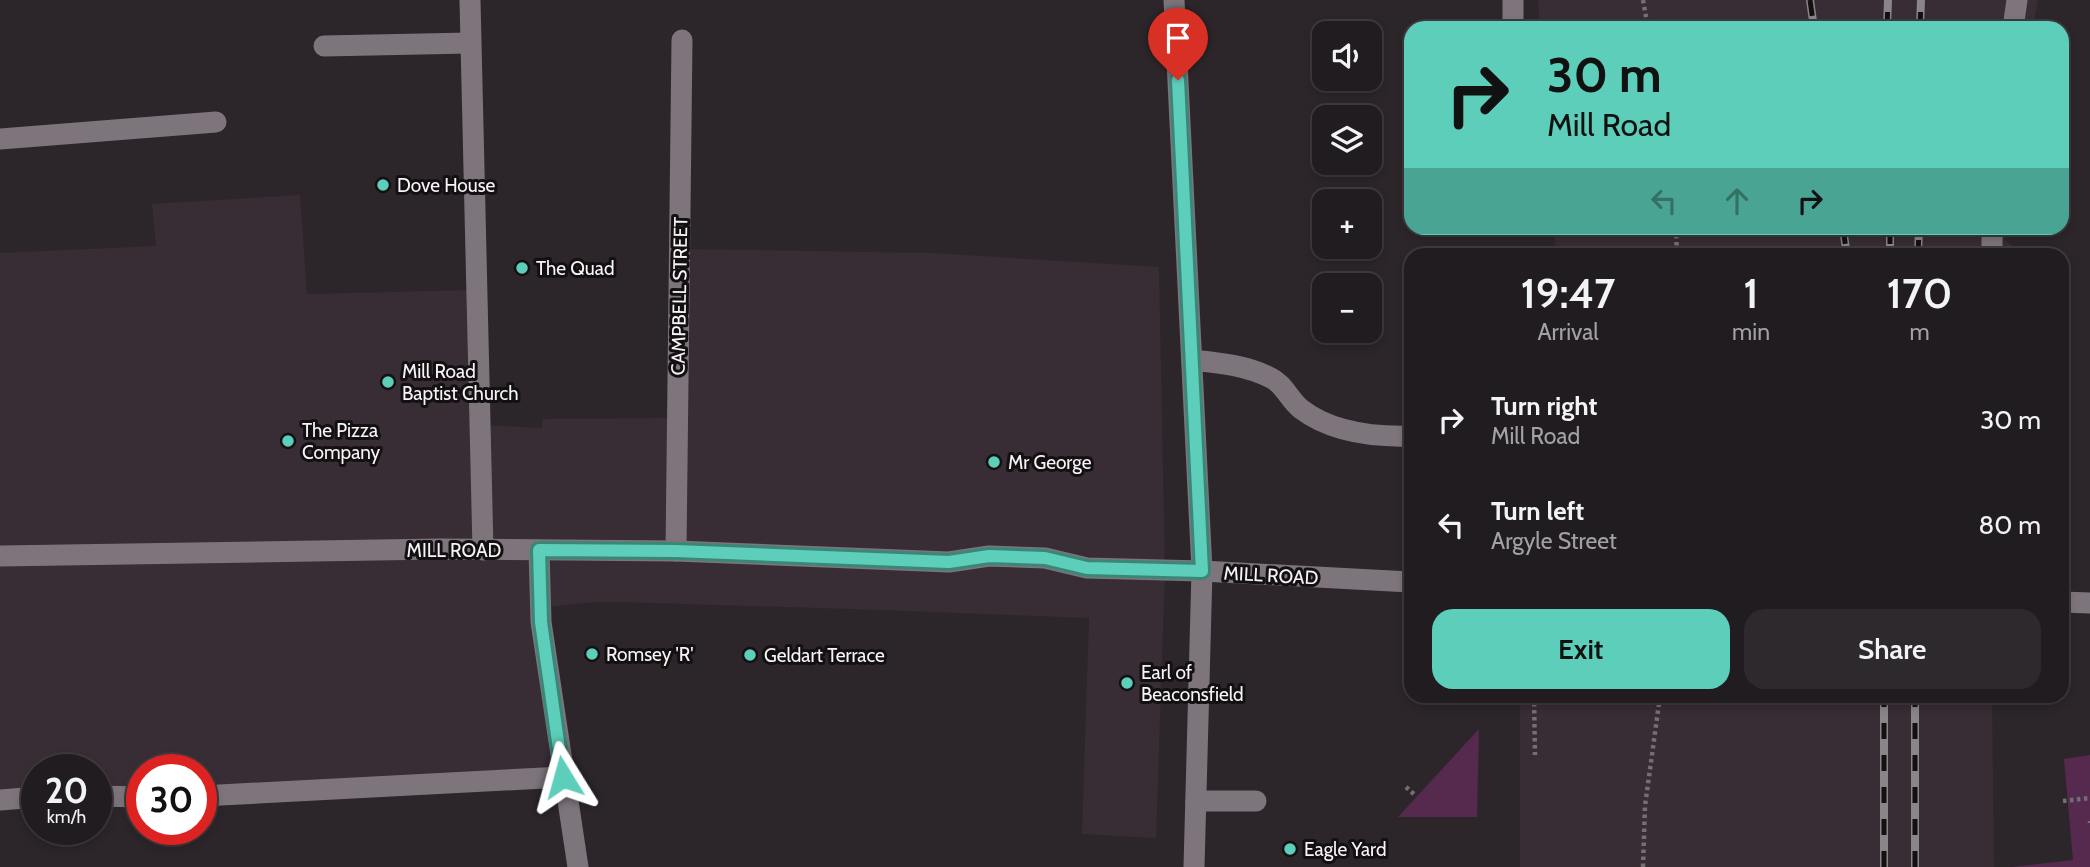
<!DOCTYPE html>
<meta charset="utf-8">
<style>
body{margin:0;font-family:Cabin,sans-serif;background:#2d292d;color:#f1f3f6;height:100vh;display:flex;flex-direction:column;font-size:26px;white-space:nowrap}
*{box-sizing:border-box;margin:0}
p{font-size:23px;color:#a2a1a5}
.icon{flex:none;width:38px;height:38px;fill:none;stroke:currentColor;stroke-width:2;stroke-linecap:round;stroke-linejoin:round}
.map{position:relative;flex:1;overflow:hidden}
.drawer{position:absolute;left:1404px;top:248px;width:665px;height:455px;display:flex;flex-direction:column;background:#211c20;border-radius:21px;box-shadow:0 4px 10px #0003,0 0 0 2px #3e3a3e}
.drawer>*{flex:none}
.top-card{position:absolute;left:1404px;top:21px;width:665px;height:214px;border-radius:21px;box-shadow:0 4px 10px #0003,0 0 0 2px #3e3a3e;background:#5dceb9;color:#111;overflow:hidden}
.fabs{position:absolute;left:1312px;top:21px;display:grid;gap:14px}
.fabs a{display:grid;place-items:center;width:70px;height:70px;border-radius:14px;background:#211c20;box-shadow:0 4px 10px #0003,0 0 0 2px #3e3a3e;font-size:35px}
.speed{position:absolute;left:21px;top:754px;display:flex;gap:14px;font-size:35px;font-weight:700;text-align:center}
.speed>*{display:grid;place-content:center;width:91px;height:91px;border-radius:50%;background:#211c20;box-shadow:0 4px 10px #0003,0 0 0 2px #3e3a3e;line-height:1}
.speed small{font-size:18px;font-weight:400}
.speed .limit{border:10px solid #d22;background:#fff;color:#111}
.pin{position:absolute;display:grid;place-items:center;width:60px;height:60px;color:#fff;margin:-72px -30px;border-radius:50% 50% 50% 0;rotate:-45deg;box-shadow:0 0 7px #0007}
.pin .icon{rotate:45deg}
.me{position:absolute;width:77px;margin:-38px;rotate:352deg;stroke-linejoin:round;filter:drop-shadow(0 0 5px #0008)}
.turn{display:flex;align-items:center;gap:24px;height:147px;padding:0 28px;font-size:32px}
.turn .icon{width:91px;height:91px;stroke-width:2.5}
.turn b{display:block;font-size:49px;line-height:60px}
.lanes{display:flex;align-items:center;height:66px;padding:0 28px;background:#0003;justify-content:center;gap:35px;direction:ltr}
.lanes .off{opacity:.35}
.eta{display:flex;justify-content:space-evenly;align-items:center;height:119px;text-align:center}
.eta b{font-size:42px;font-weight:600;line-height:49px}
.primary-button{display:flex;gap:14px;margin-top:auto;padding:14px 28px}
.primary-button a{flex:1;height:80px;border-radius:21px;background:#5dceb9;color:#111;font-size:28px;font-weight:600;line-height:80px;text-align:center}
.primary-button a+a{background:#2d292d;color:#f1f3f6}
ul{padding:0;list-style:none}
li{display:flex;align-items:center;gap:21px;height:105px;padding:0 28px}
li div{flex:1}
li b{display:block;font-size:26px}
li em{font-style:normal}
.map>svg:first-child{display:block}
.built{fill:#382c35}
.green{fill:#562a4e}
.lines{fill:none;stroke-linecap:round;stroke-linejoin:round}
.path{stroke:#746f73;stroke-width:4.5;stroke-dasharray:3.5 3.5;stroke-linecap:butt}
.lane{stroke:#7d757b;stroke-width:21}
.street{stroke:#7d757b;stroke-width:21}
.secondary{stroke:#7d757b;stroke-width:21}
.rail-casing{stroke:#8b858a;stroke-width:8}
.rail{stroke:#131012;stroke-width:5;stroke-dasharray:16;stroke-linecap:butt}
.route-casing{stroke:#3c8678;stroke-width:18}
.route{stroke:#5dceb9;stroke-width:12}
.poi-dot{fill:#5dceb9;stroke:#131012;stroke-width:2.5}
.labels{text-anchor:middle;stroke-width:6;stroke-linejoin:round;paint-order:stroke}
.poi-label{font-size:19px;fill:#f8f3f7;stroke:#131012;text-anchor:start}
.street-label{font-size:19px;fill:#f8f3f7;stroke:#131012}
</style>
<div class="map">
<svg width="2090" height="867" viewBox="0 0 2090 867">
<rect width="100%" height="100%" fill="#2c262b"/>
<!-- built -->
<g class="built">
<polygon points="1538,0 2038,0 2033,28 1540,28"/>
<polygon points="300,195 307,294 475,290 479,425 542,428 543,419 677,418 680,249 932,253 1159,267 1165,571 1156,838 1082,834 1089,618 881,610 622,602 596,602 536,608 563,777 201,796 201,770 142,770 142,797 96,796 96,770 37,770 37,797 0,800 0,253 156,246 152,204"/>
<polygon points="1554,228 2006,228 2005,240 2024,255 1556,255"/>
<polygon points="1520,697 1992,697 1994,867 1520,867"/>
</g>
<!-- green -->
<g class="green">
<polygon points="1479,729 1477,817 1398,817"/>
<polygon points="2090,755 2090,867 2012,867 2073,860 2064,759"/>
</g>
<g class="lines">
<!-- path -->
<g class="path">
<polyline points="1643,0 1648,28"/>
<polyline points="1676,228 1677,256"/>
<polyline points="1534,696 1535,755"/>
<polyline points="1406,787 1416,796"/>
<polyline points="2063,801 2090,798"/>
<polyline points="2090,821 2090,823"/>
<polyline points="1643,867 1645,806 1660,696"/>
</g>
<!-- lane -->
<g class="lane">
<polyline points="2013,28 2017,0"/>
<polyline points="324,46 470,43"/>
<polyline points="0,139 216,122"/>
<polyline points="1992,256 1992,228"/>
<polyline points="96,796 142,797"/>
<polyline points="201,796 563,777"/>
<polyline points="0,800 37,797"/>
<polyline points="1196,801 1256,801"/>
</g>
<!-- street -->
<g class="street">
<polyline points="470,0 483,550"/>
<polyline points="1174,0 1202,571 1194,867"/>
<polyline points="1513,0 1513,28"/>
<path d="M1192 360C1219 363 1246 365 1271 378 1284 384 1290 401 1301 409 1331 432 1374 437 1410 436"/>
<polyline points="539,550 541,622 578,867"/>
<polyline points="676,551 682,40"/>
</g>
<!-- secondary -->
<g class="secondary">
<polyline points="0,556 439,549 676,551 949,562 989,556 1045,558 1087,568 1202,571 1410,582"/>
<polyline points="2062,602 2090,603"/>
</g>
<defs>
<g id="rail">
<polyline points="1810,0 1814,28"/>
<polyline points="1887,28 1888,0"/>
<polyline points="1920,28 1921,0"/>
<polyline points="1843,228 1847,256"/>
<polyline points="1890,228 1890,256"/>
<polyline points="1918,256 1919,228"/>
<polyline points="1884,867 1884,696"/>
<polyline points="1915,867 1915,696"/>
</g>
</defs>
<!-- rail casing -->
<use href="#rail" class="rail-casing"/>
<!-- rail -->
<use href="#rail" class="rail"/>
</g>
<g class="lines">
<defs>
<polyline id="route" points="563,777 541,622 539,550 676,551 949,562 989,556 1045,558 1087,568 1202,571 1178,80"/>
</defs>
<!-- route casing -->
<use href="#route" class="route-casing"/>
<!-- route -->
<use href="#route" class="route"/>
</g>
<!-- markers -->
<g class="poi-dot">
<circle cx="383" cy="185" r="7"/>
<circle cx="522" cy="268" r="7"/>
<circle cx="388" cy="382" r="7"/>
<circle cx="288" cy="441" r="7"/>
<circle cx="994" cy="462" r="7"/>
<circle cx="592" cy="654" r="7"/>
<circle cx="750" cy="655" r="7"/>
<circle cx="1127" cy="683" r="7"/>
<circle cx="1290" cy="849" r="7"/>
</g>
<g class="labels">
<!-- poi labels -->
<g class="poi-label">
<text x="397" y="192">Dove House</text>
<text x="536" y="275">The Quad</text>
<text x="402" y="378">Mill Road<tspan x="402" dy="22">Baptist Church</tspan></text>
<text x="302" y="437">The Pizza<tspan x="302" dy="22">Company</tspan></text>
<text x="1008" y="469">Mr George</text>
<text x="606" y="661">Romsey 'R'</text>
<text x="764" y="662">Geldart Terrace</text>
<text x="1141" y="679">Earl of<tspan x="1141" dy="22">Beaconsfield</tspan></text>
<text x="1304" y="856">Eagle Yard</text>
</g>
<!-- street labels -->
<g class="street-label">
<text transform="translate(679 296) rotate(-89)" y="7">CAMPBELL STREET</text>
<text x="454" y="557">MILL ROAD</text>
<text transform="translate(1271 575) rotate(3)" y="7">MILL ROAD</text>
</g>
</g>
</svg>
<div class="fabs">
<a><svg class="icon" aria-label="sound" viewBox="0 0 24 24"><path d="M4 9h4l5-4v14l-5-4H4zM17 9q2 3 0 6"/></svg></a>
<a><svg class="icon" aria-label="layers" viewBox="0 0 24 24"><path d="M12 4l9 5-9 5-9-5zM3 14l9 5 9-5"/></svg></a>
<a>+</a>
<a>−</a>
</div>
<div class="speed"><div>20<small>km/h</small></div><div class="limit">30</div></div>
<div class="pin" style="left:1178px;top:80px;background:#d93025"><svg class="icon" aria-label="arrive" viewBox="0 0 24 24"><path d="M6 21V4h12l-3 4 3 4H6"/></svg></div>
<svg class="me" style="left:563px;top:777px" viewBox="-20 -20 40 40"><path d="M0-17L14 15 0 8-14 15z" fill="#5dceb9" stroke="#fff" stroke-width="4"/></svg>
<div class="top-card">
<div class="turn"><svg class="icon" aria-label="right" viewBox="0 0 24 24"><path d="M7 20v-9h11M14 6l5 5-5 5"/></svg><div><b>30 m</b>Mill Road</div></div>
<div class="lanes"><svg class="icon off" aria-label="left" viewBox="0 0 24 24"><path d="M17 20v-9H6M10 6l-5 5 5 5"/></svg><svg class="icon off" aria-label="ahead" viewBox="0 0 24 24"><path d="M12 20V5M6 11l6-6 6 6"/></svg><svg class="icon" aria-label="right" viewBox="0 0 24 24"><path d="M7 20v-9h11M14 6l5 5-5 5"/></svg></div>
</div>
<section class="drawer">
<div class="eta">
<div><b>19:47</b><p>Arrival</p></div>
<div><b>1</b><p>min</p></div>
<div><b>170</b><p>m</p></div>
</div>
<ul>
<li><svg class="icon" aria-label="right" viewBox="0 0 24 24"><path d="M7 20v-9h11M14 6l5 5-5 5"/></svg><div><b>Turn right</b><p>Mill Road</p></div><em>30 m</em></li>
<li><svg class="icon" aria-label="left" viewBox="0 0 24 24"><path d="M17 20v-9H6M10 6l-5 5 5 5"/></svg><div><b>Turn left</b><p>Argyle Street</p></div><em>80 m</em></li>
</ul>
<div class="primary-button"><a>Exit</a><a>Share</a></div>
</section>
</div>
